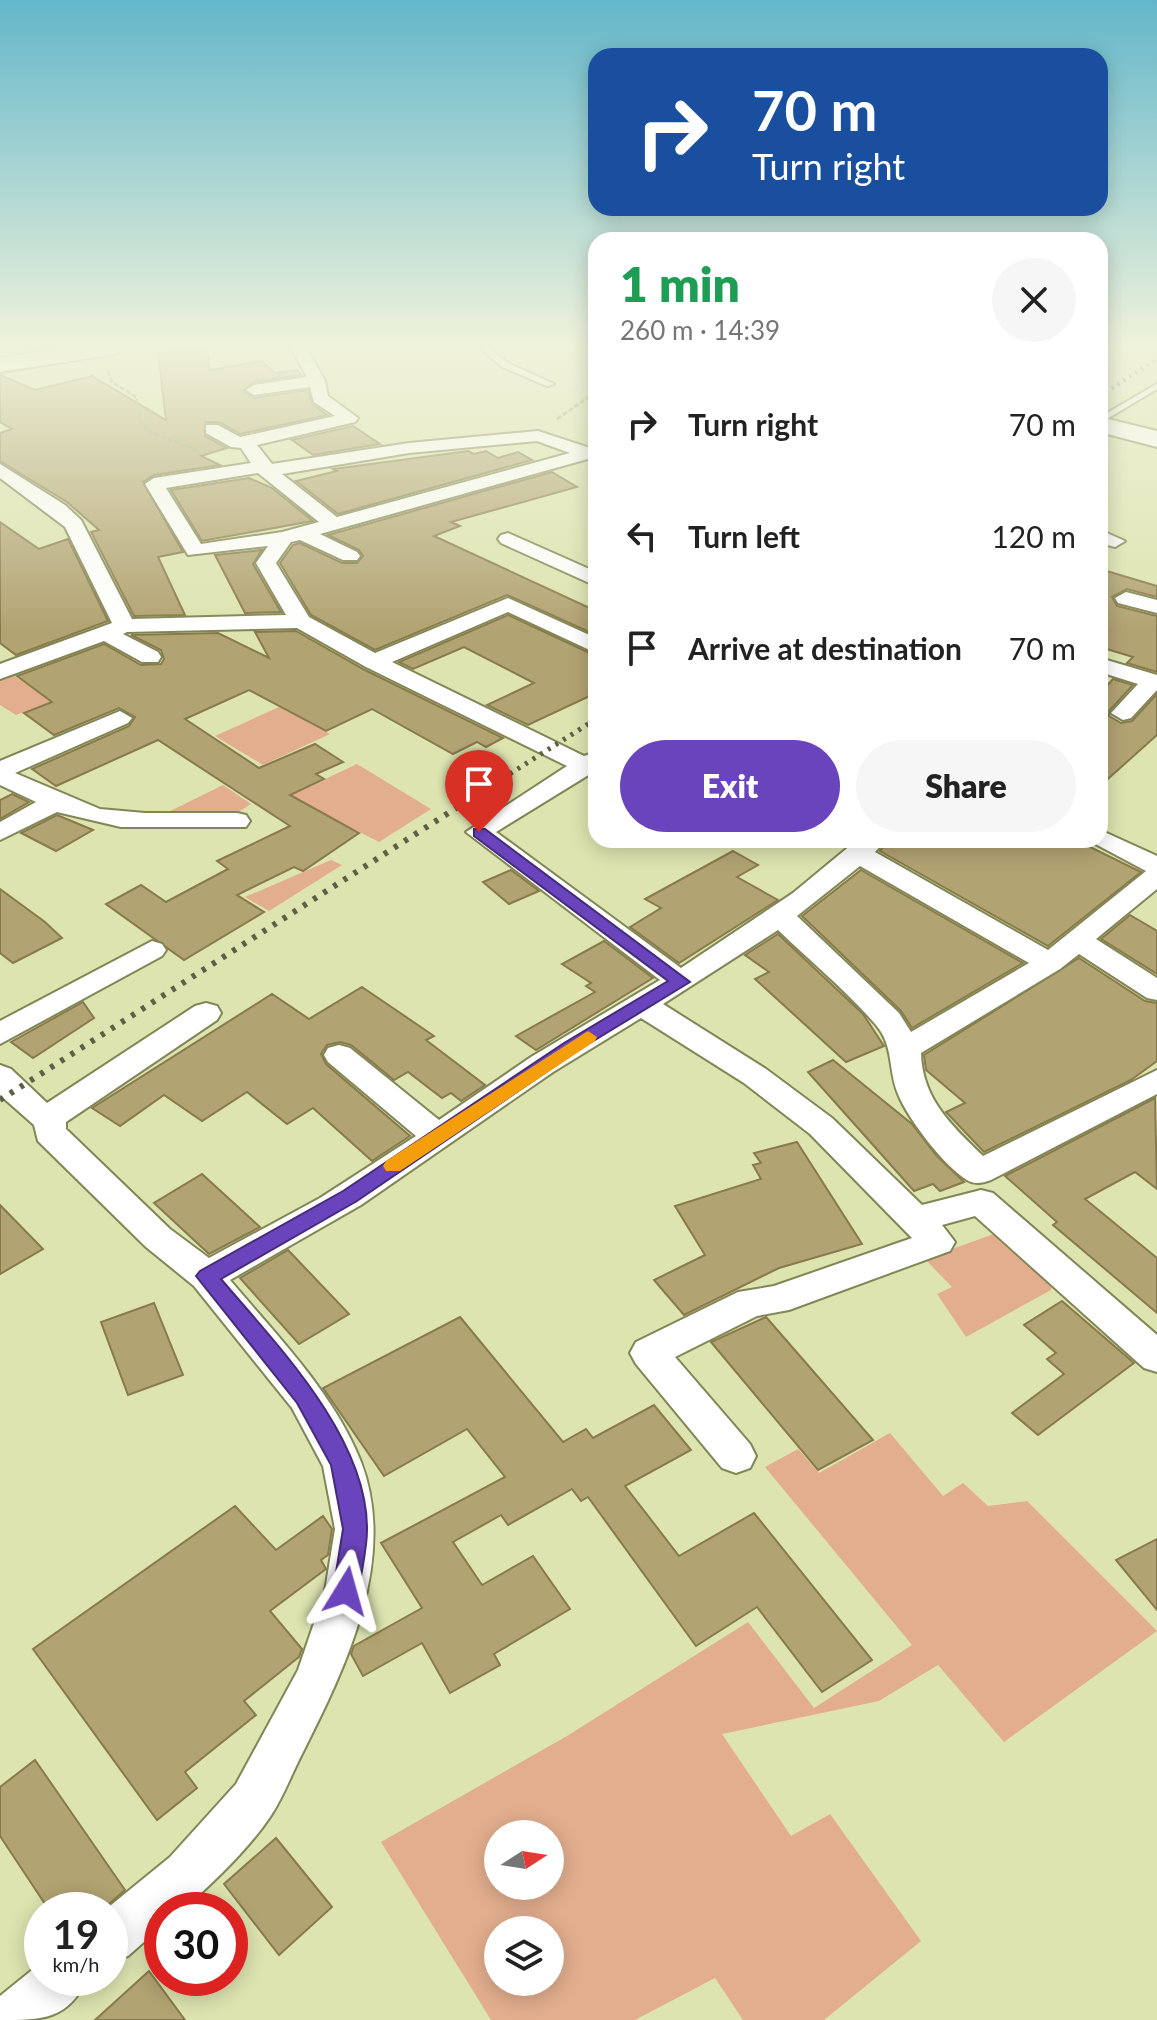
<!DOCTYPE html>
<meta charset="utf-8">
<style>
body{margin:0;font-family:Lato,sans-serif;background:#f6f6f6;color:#222;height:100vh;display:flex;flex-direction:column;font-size:30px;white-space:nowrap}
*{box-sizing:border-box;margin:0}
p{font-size:26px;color:#767676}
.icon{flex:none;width:44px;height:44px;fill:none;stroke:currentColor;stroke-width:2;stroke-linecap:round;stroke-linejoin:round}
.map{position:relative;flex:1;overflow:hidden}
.details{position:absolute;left:588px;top:232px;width:520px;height:616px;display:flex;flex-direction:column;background:#fff;border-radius:24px;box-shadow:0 4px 20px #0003}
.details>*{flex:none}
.banner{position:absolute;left:588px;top:48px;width:520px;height:168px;border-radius:24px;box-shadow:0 4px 20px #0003;background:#1a4fa0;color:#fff;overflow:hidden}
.needle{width:52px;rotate:78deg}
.controls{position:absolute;left:484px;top:1820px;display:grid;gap:16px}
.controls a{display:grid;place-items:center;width:80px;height:80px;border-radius:50%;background:#fff;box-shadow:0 4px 20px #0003;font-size:40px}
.speed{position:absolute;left:24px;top:1892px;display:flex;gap:16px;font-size:40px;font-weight:700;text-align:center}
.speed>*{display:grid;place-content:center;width:104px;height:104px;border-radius:50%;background:#fff;box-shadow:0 4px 20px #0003;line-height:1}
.speed small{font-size:20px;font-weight:400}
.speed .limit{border:12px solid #d22;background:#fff;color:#111}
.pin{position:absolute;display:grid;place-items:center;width:68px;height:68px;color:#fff;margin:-82px -34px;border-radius:50% 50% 50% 0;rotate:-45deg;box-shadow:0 0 8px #0007}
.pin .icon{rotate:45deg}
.me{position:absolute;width:88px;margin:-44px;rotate:8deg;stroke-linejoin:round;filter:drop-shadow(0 0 6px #0008)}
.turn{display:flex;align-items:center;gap:28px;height:168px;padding:0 32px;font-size:36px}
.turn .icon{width:104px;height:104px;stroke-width:2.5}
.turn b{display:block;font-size:56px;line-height:68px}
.round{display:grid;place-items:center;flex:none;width:84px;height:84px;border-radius:42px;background:#f6f6f6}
.overview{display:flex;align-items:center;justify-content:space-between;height:136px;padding:0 32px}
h1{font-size:48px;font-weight:800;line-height:60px;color:#1e9e55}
.cta{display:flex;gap:16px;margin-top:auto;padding:16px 32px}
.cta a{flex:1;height:92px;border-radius:48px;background:#6a44bc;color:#fff;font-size:32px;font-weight:800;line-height:92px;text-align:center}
.cta a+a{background:#f6f6f6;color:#222}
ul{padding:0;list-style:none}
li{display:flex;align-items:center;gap:24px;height:112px;padding:0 32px}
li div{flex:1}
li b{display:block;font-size:30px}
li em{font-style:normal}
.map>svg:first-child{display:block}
.green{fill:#e2ae8e;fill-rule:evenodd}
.building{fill:#b2a372;stroke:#887a4b;stroke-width:2}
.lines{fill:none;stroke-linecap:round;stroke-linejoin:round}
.lane-casing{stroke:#818656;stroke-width:4}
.street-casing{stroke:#818656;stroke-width:4}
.secondary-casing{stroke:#818656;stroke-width:4}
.path{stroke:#989e77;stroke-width:3;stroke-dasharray:5 2;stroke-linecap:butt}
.lane{fill:#fff;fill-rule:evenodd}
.street{fill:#fff;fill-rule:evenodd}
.secondary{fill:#fff;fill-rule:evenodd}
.rail-far2{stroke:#5d6045;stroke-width:4;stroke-dasharray:2 5;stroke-linecap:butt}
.rail-far1{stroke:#5d6045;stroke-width:5;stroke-dasharray:3 6;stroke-linecap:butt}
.rail{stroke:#5d6045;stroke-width:6;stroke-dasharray:4 8;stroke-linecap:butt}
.route{fill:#6a44bc;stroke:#452c7a;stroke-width:2}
.slow{fill:#f59e0b}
</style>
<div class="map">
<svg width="1157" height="2020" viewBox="0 0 1157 2020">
<rect width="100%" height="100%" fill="#dde4b0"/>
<!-- green -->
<g class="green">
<polygon points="10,673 52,702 16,715 0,705 0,676"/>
<polygon points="279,707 330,734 263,765 215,736"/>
<polygon points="357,764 431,809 379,842 289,796"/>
<polygon points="223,785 251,804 237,813 160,816"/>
<polygon points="331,860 342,865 269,911 245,897"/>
<polygon points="999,1232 1052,1279 1051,1290 966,1337 937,1294 952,1287 925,1259"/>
<path d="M890 1433 943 1496 963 1483 988 1506 1027 1501 1157 1631 1004 1742 938 1665 879 1701 722 1734 791 1836 830 1814 921 1941 824 2020H743L715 1978 635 2020H491L381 1842 567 1736 748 1622 814 1708 912 1645 765 1467 798 1449 819 1473ZM498 1834H550V1886H498ZM498 1930H550V1982H498Z"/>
</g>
<!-- building -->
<g class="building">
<polygon points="207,350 210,370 262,361 275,373 297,370 301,375 254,382 243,391 254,398 308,390 312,404 327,415 240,434 219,422 206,422 205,436 227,448 201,456 220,465 154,475 143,482 183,552 158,557 185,615 134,616 91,532 99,530 67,502 0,461 0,433 12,429 0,422 0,375 35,390 92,376 166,420 158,353"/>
<polygon points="353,426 380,444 313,455 292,440"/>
<polygon points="468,451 474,454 486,451 498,458 518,452 532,460 338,514 296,481 337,471 333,469"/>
<polygon points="552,472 577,487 451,522 460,526 434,536 596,611 596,635 507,595 375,650 311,615 280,563 293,545 300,543 342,563 357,563 363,556 359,550 328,535"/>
<polygon points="249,478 272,488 313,521 202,541 171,490"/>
<polygon points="0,522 39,549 68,539 108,621 16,655 0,643"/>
<polygon points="262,550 253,564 281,612 245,613 215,555"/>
<polygon points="1100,569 1157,586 1157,597 1127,589 1112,597 1117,606 1157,616 1157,672 1127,663 1133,657 1100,647"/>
<polygon points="508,615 596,656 596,693 528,725 487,705 534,683 464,647 413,669 399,662"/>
<polygon points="296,631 365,670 503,738 486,747 477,742 453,754 372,709 326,731 249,690 185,719 259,768 315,744 343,762 316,774 324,779 290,795 359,833 303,871 294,867 237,895 264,912 184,960 106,904 141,885 166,902 228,869 217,861 290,826 158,740 56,786 32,769 129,726 135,717 119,708 54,735 24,713 52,702 17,676 104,644 141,665 161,664 164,659 161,650 131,635 218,633 269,658 255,632"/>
<polygon points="1113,679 1133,685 1109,711 1109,716 1121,723 1132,721 1157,694 1157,735 1100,786 1100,694"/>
<polygon points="12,794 29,802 0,819 0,800"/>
<polygon points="57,815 93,830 56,851 21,833"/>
<polygon points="889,840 1076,840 1141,872 1048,946 880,851"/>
<polygon points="733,851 758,865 737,877 778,900 679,963 630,927 661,908 645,899"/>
<polygon points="511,870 539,891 509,904 483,882"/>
<polygon points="861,870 1023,963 912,1028 901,1011 802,916"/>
<polygon points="0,889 45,922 62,938 13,963 0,953"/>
<polygon points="1130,915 1157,931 1157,974 1101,939"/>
<polygon points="778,934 863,1014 884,1046 846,1062 755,979 769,972 745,955"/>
<polygon points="604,941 653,978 536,1050 516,1036 595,992 586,986 591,983 562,964"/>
<polygon points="1079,958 1145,1001 1157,1003 1157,1061 1131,1080 984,1152 946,1112 965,1103 926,1070 924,1055"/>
<polygon points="362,987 434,1036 426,1040 485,1085 461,1101 451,1093 442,1098 408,1072 394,1080 351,1045 340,1042 327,1045 321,1054 326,1064 410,1136 372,1161 313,1108 287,1124 247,1092 202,1121 164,1095 120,1126 92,1108 272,994 309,1019"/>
<polygon points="83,1002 94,1018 33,1058 11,1042"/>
<polygon points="833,1060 912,1124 936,1155 964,1182 940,1191 933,1184 914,1191 808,1072"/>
<polygon points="1155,1098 1157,1189 1135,1172 1085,1199 1157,1258 1157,1313 1053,1225 1057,1222 1005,1176"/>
<polygon points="797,1142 862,1244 779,1268 684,1315 654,1280 705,1255 675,1206 761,1179 753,1165 761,1163 754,1153"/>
<polygon points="202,1174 260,1227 209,1254 154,1203"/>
<polygon points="0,1205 43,1249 0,1274"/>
<polygon points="288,1250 349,1314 299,1344 240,1278"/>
<polygon points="1062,1301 1134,1363 1038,1435 1012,1413 1064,1374 1047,1359 1056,1353 1024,1325"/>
<polygon points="154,1303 183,1375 128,1395 101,1322"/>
<polygon points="460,1317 563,1442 586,1429 593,1438 654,1405 691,1450 625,1486 679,1556 754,1513 872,1660 822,1692 757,1607 696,1646 588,1497 581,1501 572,1489 508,1525 501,1515 453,1542 482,1585 533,1556 570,1609 494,1654 500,1665 450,1693 422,1643 363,1676 351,1654 354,1646 422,1608 381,1543 505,1477 467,1429 384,1476 323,1388"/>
<polygon points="766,1317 873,1440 818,1470 711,1342"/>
<polygon points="235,1506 276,1550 323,1516 332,1529 328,1555 321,1560 326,1569 270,1611 302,1649 299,1657 244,1701 256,1715 185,1772 197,1788 157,1820 33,1649"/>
<polygon points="1157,1539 1157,1610 1116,1560"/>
<polygon points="35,1760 125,1890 102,1910 49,1910 0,1836 0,1787"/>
<polygon points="276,1838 332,1907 279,1955 224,1884"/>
<polygon points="149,1971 185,2020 95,2020"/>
</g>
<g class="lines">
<defs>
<g id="lane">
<polygon points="479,347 487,347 508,363 554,384 547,386 502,367"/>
<polygon points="1157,384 1157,389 1100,423 1100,417"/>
</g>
<g id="street">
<path d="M290 347H306L325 381 328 396 358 418 355 422 257 445 272 464 409 443 538 431 596 450 595 457 320 534 357 552 360 556 357 560H343L300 540 291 542 276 563 309 617 375 653 508 598 596 638V653L508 612 392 662 584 756 596 752 595 771 496 832 681 968 793 893 857 840H886L875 852 1048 950 1146 871 1088 840H1100V830L1157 856V889L1096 939 1157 978V1000L1147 998 1079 954 1060 969 921 1053C922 1099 952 1126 983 1156L1157 1070V1094L991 1180C982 1183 975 1185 967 1180 944 1166 908 1119 898 1094 888 1070 894 1046 876 1025 847 991 810 961 778 930L663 1004 766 1069 832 1118 922 1205 981 1190 993 1193 1157 1335V1372L1144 1368 975 1216 942 1225 955 1242 950 1251 789 1310 757 1316 675 1357 750 1444 756 1456 750 1468 736 1473 722 1468 636 1364 630 1353 636 1342 738 1292 774 1286 912 1238 810 1134 744 1083 641 1018 553 1072 361 1205 230 1280C277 1336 334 1393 361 1462 398 1559 346 1667 303 1752 292 1773 283 1798 270 1817 247 1851 212 1884 182 1910H162V1926L128 1956 110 1963V1910H105L170 1857 236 1784 298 1670 325 1591 335 1529 323 1466 292 1408 194 1286 146 1247 38 1141 34 1125 0 1095V1065L11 1069 47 1103 195 1006 206 1003 217 1006 221 1013 217 1020 66 1122V1129L170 1229 209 1258 320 1198 416 1136 328 1062 324 1055 328 1048 339 1045 350 1048 439 1120 531 1057 660 980 466 832 567 766 366 667 297 628 127 632 123 634 158 652 161 657 158 662H142L104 641 0 679V664L112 623 65 527 0 478V464L65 505 81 520 132 619 286 615 256 563 268 546 188 555 145 484 154 478 251 463 241 448 231 447 206 433V425H218L240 437 335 416 314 402 310 387 254 395 246 390 254 385 307 377ZM537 441 570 453 337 517 282 474 409 453ZM258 473 319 522 282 532 201 544 166 488ZM860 866 1029 963 911 1032 899 1013 797 916Z"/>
<polygon points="1100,530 1125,541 1115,547 1100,543"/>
<polygon points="508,533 596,572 596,586 501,543 498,539 501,535"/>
<polygon points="1126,592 1157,600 1157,613 1118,603 1115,598"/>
<polygon points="1100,658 1157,675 1157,690 1131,718 1123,720 1111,713 1138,684 1100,672"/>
<polygon points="120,711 132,718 128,723 15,773 100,809 145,813 237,813 246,815 250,821 246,827 121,827 57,812 0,840 0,822 36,802 0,785 0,761"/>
<polygon points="152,941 162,944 166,950 162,956 0,1044 0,1021"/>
<path d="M42 1962V1978H87C69 2020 42 2020 0 2020V1996Z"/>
</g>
<g id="secondary">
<polygon points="69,347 127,347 116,354 0,372 0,358"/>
<polygon points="1100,417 1157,431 1157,447 1100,432"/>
</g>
</defs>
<!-- lane casing -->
<use href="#lane" class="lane-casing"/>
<!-- street casing -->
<use href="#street" class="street-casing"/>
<!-- secondary casing -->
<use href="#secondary" class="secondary-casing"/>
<!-- path -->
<g class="path">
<polyline points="108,371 112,382 136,397 141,423 152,433 201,451"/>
<polyline points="557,419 596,392"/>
</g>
<!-- lane -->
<use href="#lane" class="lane"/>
<!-- street -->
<use href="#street" class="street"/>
<!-- secondary -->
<use href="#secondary" class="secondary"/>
<!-- rail-far2 -->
<polyline class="rail-far2" points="1100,396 1157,359"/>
<!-- rail-far1 -->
<polyline class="rail-far1" points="472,798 596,719"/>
<!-- rail -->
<polyline class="rail" points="0,1100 475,796"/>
</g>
<!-- sky -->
<linearGradient id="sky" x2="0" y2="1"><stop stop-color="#63b7ca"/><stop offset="0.55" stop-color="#f0f3db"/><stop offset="1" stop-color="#f0f3db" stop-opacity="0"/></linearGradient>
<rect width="1157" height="630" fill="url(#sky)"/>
<!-- route -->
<path class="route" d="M474 829H485L690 982 577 1051 357 1201 221 1279C277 1345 368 1438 367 1530 367 1550 361 1571 359 1591L355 1599 346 1603 337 1599 333 1591 343 1529 331 1465 297 1403 196 1276 200 1271 343 1191 564 1043 668 981 474 836Z"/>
<!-- slow -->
<polygon class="slow" points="588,1031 597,1037 595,1041 400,1171 386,1171 383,1166 386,1161"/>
</svg>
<div class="controls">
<a><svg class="needle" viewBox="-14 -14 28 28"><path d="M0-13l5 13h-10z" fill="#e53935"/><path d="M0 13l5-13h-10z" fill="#767676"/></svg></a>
<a><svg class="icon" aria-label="layers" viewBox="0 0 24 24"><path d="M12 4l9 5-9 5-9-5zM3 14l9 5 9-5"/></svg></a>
</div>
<div class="speed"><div>19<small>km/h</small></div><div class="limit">30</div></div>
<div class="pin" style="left:479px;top:832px;background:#d93025"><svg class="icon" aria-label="arrive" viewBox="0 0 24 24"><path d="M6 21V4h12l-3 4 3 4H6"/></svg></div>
<svg class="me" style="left:346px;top:1591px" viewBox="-20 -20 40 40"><path d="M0-17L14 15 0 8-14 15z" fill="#6a44bc" stroke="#fff" stroke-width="4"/></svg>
<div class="banner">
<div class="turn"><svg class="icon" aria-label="right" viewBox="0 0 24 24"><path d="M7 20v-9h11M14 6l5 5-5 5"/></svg><div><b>70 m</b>Turn right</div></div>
</div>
<section class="details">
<div class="overview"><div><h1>1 min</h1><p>260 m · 14:39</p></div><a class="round"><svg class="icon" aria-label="close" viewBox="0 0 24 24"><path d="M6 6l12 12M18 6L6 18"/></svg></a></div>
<ul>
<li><svg class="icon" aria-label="right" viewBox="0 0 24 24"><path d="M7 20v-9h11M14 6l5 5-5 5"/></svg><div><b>Turn right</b></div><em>70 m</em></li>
<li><svg class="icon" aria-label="left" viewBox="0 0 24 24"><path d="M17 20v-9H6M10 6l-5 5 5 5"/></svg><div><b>Turn left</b></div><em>120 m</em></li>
<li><svg class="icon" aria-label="arrive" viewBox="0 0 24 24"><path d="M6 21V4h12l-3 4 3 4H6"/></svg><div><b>Arrive at destination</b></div><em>70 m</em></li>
</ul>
<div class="cta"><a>Exit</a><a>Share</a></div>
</section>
</div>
